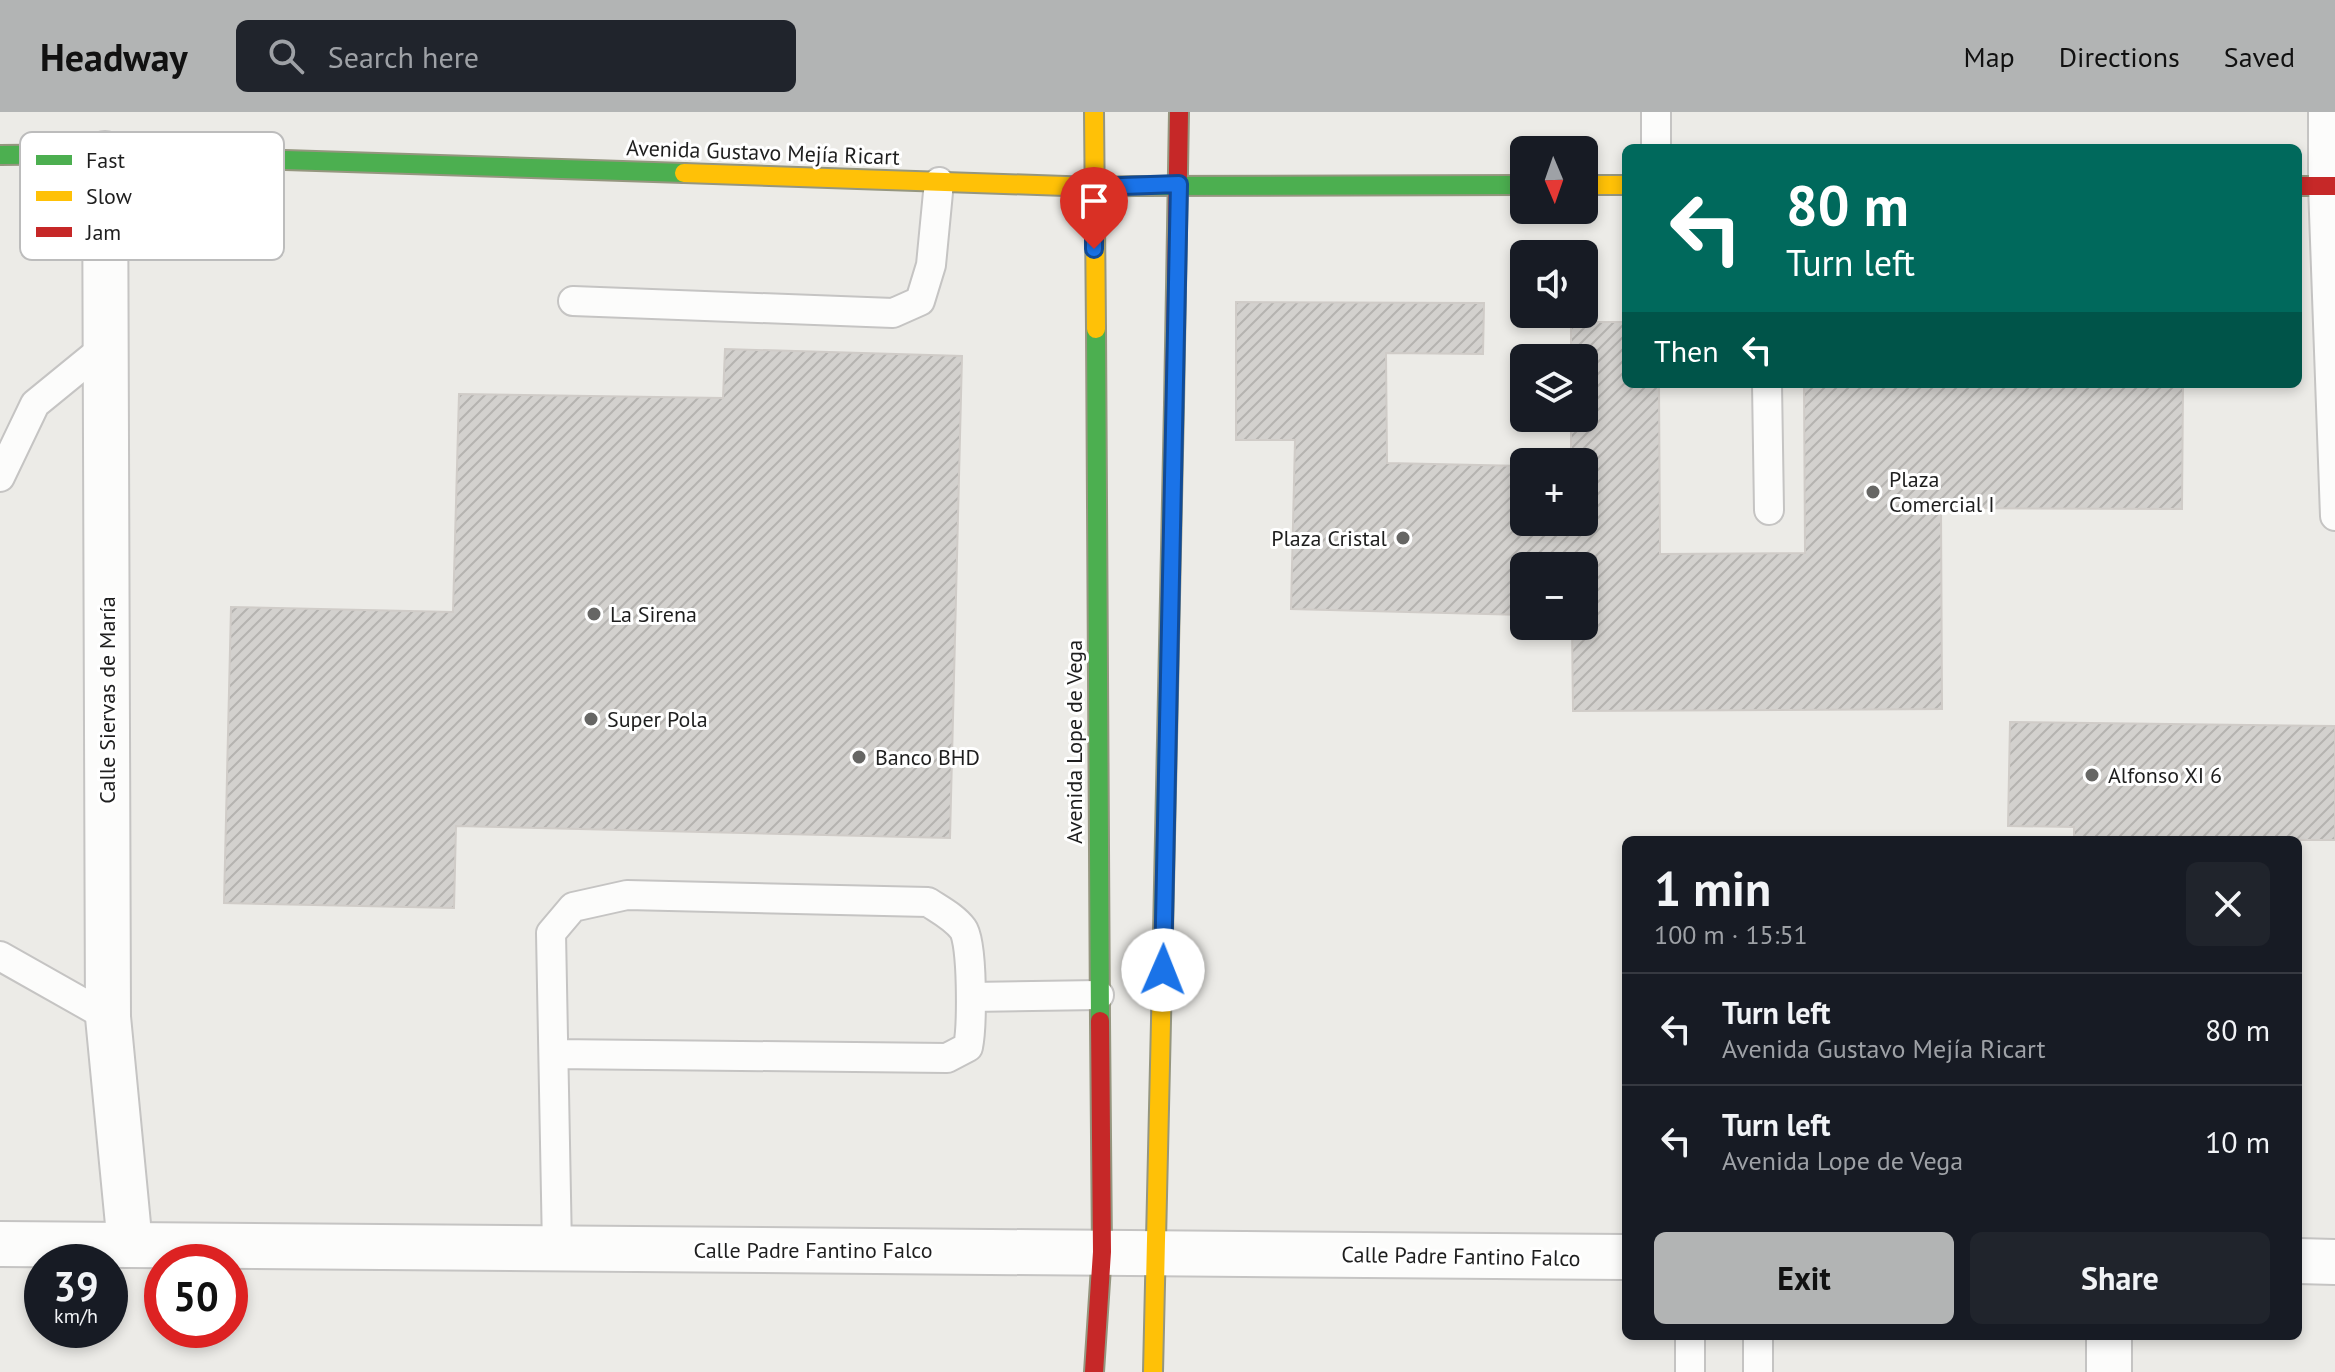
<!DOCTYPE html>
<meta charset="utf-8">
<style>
body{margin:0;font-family:"PT Sans",sans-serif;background:#20242c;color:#f1f3f6;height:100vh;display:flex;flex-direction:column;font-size:30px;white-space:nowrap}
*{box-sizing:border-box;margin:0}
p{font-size:26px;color:#9ea1a6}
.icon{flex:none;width:44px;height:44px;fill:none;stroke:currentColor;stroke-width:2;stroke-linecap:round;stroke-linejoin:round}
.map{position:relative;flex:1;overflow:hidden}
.side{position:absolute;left:1622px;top:724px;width:680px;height:504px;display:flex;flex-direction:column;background:#171b24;border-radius:12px;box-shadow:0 4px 12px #0003}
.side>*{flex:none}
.guide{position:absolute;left:1622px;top:32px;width:680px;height:244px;border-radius:12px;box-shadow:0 4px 12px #0003;background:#00695c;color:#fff;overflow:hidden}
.needle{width:52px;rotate:178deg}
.tools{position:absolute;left:1510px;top:24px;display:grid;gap:16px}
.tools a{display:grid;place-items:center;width:88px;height:88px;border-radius:12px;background:#171b24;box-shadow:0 4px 12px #0003;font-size:40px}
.speed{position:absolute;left:24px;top:1132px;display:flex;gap:16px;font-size:40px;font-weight:700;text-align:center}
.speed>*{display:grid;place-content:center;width:104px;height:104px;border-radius:50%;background:#171b24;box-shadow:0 4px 12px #0003;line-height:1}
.speed small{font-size:20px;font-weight:400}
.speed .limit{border:12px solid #d22;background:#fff;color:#111}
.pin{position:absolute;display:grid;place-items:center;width:68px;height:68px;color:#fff;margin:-82px -34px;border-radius:50% 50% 50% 0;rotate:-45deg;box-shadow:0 0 8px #0007}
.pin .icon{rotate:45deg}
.me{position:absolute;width:88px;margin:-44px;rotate:1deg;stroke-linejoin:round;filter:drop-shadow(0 0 6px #0008)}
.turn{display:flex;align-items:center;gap:28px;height:168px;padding:0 32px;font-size:36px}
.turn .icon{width:104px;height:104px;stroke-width:2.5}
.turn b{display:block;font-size:56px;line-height:68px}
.then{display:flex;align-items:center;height:76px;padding:0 32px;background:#0003;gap:16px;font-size:30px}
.round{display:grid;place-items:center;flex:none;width:84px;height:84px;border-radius:12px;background:#20242c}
.overview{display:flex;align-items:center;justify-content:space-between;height:136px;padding:0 32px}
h1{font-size:48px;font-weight:700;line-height:60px}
.cta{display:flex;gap:16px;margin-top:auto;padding:16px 32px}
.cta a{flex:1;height:92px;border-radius:12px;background:#b2b4b4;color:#111;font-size:32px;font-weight:700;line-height:92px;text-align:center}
.cta a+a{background:#20242c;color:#f1f3f6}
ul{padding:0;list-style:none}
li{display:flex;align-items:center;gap:24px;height:112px;padding:0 32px;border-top:2px solid #363941}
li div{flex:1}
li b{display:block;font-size:30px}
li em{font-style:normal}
header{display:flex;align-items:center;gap:48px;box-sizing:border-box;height:112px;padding:0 40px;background:#b2b4b4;color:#111}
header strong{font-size:38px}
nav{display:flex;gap:44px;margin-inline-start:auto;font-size:28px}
.search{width:560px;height:72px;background:#20242c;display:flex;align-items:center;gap:20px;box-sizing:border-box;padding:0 28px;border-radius:12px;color:#9ea1a6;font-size:30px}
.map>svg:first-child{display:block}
.building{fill:url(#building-hatch);stroke:#d0ccc8;stroke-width:2}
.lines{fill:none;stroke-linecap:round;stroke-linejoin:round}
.lane-casing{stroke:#c5c4c3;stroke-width:32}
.street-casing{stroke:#c5c4c3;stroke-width:48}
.fast-casing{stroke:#95967f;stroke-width:22}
.slow-casing{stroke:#95967f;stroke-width:22}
.jam-casing{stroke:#95967f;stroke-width:22}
.lane{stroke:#fcfcfb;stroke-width:28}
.street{stroke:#fcfcfb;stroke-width:44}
.fast{stroke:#4caf50;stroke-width:18}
.slow{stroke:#ffc107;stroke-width:18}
.jam{stroke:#c62828;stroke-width:18}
.route-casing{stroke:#114b97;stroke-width:20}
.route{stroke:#1a73e8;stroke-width:14}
.poi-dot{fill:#666664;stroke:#fff;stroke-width:3}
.labels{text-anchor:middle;stroke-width:6;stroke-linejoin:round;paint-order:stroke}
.street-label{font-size:22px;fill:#1e1e1e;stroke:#fff}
.poi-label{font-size:22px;fill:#1e1e1e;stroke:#fff;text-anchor:start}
.key{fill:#fff;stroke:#bcbcbc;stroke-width:2}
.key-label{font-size:22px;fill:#1e1e1e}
</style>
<header>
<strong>Headway</strong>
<div class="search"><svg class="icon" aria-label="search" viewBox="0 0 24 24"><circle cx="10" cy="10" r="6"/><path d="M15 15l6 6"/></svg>Search here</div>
<nav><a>Map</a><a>Directions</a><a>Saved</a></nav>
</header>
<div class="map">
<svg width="2335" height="1260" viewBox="0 0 2335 1260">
<defs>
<pattern id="building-hatch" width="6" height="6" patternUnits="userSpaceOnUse" patternTransform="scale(2)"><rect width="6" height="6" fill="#d3d1ce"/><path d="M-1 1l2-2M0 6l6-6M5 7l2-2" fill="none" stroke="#b5b3b0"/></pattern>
</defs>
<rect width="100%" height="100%" fill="#ecebe7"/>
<!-- building -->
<g class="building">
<polygon points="1236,190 1484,191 1483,242 1386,241 1387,351 1524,354 1524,410 1584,410 1584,350 1571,350 1571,306 1584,306 1584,246 1571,246 1571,210 1626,210 1626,272 1659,272 1660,442 1805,441 1804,272 2183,272 2182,397 1941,396 1942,597 1573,599 1572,514 1584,514 1584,454 1524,454 1524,503 1291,497 1295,328 1236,328"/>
<polygon points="725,237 962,244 950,726 456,714 454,796 224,791 231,495 453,500 459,282 723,286"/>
<polygon points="2010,610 2335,614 2335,728 2074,728 2074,715 2008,714"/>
</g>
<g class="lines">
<defs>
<g id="lane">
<polyline points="2323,0 2323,74 2335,404"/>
<polyline points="1656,36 1656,0"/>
<polyline points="573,189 893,201 920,189 931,153 939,70"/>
<polyline points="1767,272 1769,398"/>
<polyline points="0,365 35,292 106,234"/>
<polyline points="0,844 108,905"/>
<polyline points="971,885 1099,883"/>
<path d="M554 942 947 946 968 935C972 916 973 830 963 817 954 805 940 798 928 790L627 783 573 795 551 821 557 1136"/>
<polyline points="1758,1224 1758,1260"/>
<polyline points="1690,1260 1690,1224"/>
</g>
<g id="street">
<polyline points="105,42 108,905 130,1133"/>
<polyline points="0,1132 1626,1145"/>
<polyline points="2298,1149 2335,1150"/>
<polyline points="2109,1224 2109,1260"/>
</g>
<g id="fast">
<polyline points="0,43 105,42 684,61"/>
<polyline points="1134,74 1524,73"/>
<polyline points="1096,217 1100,909"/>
<polyline points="1163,821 1174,293"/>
</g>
<g id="slow">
<polyline points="1094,0 1096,217"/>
<polyline points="684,61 1094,75 1134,74"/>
<polyline points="1584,73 1626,73"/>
<polyline points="1153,1260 1163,821"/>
</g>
<g id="jam">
<polyline points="2298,74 2335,74"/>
<polyline points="1174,293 1179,0"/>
<polyline points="1094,1260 1102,1140 1100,909"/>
</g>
</defs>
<!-- lane casing -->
<use href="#lane" class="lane-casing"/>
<!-- street casing -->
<use href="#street" class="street-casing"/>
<!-- fast casing -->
<use href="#fast" class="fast-casing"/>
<!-- slow casing -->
<use href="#slow" class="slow-casing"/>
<!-- jam casing -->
<use href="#jam" class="jam-casing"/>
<!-- lane -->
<use href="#lane" class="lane"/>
<!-- street -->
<use href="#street" class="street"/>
<!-- fast -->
<use href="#fast" class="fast"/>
<!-- slow -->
<use href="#slow" class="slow"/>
<!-- jam -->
<use href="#jam" class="jam"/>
</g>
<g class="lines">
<defs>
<polyline id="route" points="1094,137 1094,75 1179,72 1163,858"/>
</defs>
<!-- route casing -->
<use href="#route" class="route-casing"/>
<!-- route -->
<use href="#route" class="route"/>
</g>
<!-- markers -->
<g class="poi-dot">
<circle cx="1873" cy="380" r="8"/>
<circle cx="1403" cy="426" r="8"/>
<circle cx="594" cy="502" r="8"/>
<circle cx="591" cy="607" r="8"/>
<circle cx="859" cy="645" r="8"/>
<circle cx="2092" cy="663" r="8"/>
</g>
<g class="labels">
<!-- street labels -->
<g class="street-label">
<text transform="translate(763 40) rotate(2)" y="8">Avenida Gustavo Mejía Ricart</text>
<text transform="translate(107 588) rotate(-90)" y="8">Calle Siervas de María</text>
<text transform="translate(1074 630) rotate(-90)" y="8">Avenida Lope de Vega</text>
<text x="813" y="1146">Calle Padre Fantino Falco</text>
<text transform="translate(1461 1144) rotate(1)" y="8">Calle Padre Fantino Falco</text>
</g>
<!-- poi labels -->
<g class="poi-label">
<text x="1889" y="375">Plaza<tspan x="1889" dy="25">Comercial I</tspan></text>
<text x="1387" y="434" text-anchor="end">Plaza Cristal</text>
<text x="610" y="510">La Sirena</text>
<text x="607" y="615">Super Pola</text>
<text x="875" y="653">Banco BHD</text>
<text x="2108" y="671">Alfonso XI 6</text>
</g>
</g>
<!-- legend -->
<rect x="20" y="20" width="264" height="128" rx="12" class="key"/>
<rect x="36" y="43" width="36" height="10" fill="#4caf50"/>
<rect x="36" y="79" width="36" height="10" fill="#ffc107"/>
<rect x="36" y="115" width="36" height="10" fill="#c62828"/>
<g class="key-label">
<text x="86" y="56">Fast</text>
<text x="86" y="92">Slow</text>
<text x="86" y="128">Jam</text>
</g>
</svg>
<div class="tools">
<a><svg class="needle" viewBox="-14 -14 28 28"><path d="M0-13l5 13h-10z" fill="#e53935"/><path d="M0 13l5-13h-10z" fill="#9ea1a6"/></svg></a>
<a><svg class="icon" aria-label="sound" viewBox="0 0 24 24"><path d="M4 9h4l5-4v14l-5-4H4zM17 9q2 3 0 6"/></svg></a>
<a><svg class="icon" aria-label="layers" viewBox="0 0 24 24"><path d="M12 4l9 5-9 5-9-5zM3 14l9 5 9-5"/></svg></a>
<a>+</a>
<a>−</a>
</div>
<div class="speed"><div>39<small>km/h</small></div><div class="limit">50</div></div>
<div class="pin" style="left:1094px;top:137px;background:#d93025"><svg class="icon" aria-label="arrive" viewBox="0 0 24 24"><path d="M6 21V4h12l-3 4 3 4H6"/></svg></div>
<svg class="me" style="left:1163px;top:858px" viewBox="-20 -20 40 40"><circle r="19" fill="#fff"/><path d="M0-13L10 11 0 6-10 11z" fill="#1a73e8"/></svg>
<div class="guide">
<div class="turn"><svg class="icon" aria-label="left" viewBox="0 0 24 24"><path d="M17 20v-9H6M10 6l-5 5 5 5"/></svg><div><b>80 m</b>Turn left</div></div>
<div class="then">Then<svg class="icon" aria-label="left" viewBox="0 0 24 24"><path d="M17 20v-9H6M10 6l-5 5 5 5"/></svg></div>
</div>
<section class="side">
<div class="overview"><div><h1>1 min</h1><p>100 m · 15:51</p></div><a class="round"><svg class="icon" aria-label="close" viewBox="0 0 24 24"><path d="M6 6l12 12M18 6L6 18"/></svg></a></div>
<ul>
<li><svg class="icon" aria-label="left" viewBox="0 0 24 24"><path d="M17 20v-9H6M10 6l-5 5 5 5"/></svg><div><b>Turn left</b><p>Avenida Gustavo Mejía Ricart</p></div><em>80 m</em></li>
<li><svg class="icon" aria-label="left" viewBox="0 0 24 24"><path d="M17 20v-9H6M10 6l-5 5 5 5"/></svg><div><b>Turn left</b><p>Avenida Lope de Vega</p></div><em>10 m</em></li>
</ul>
<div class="cta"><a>Exit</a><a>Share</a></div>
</section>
</div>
